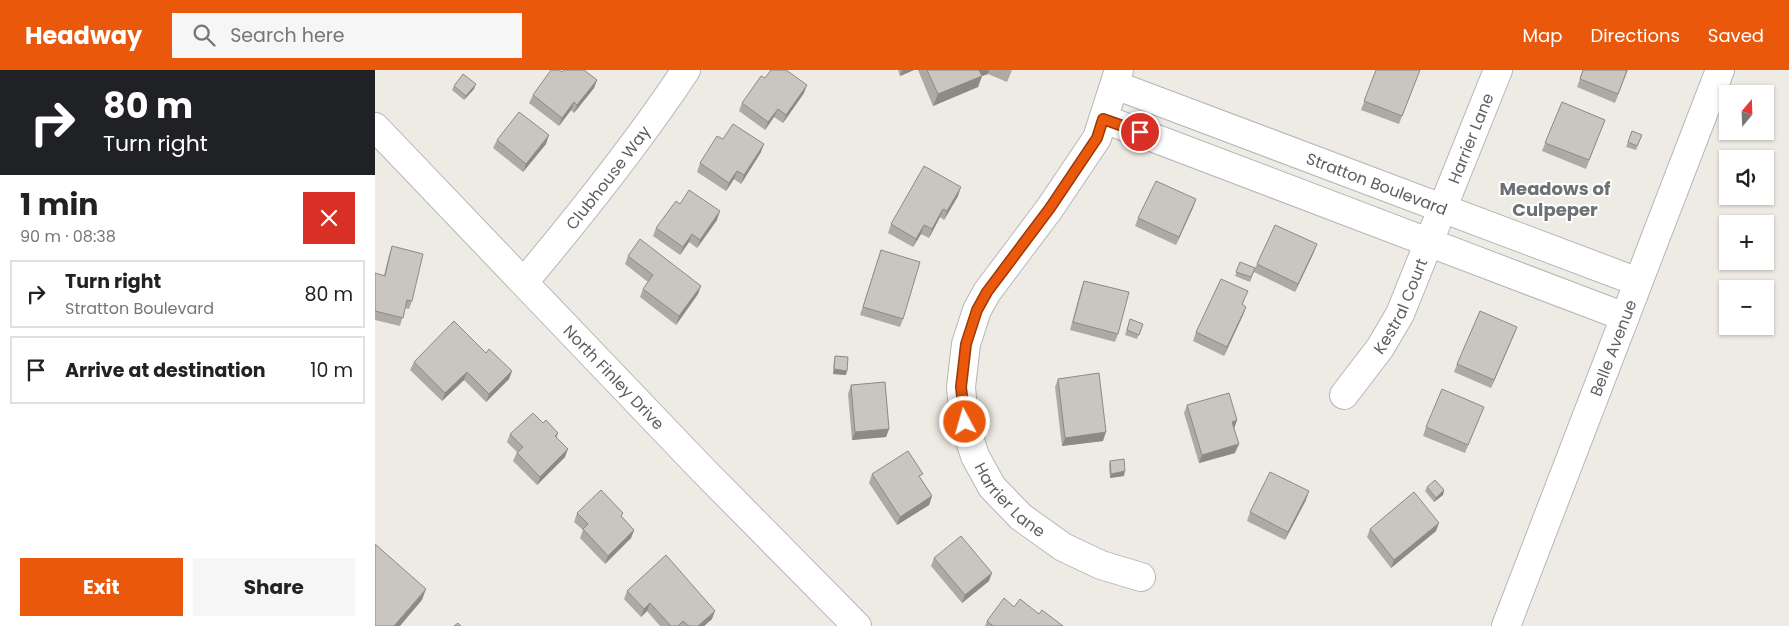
<!DOCTYPE html>
<meta charset="utf-8">
<style>
body{margin:0;font-family:Poppins,sans-serif;background:#f6f6f6;color:#222;height:100vh;display:flex;flex-direction:column;font-size:19px;white-space:nowrap}
*{box-sizing:border-box;margin:0}
p{font-size:16px;color:#767676}
.icon{flex:none;width:28px;height:28px;fill:none;stroke:currentColor;stroke-width:2;stroke-linecap:round;stroke-linejoin:round}
.map{position:relative;flex:1;overflow:hidden}
.details{display:flex;flex-direction:column;background:#fff;width:375px}
.details>*{flex:none}
.top-card{background:#202124;color:#fff;overflow:hidden}
.needle{width:32px;rotate:19deg}
.buttons{position:absolute;left:1344px;top:15px;display:grid;gap:10px}
.buttons a{display:grid;place-items:center;width:55px;height:55px;border-radius:0px;background:#fff;box-shadow:0 1px 4px #0004;font-size:25px}
.pin{position:absolute;display:grid;place-items:center;width:42px;height:42px;color:#fff;margin:-21px;border:2px solid #fff;border-radius:50%;box-shadow:0 1px 5px #0007}
.me{position:absolute;width:55px;margin:-28px;rotate:354deg;stroke-linejoin:round;filter:drop-shadow(0 0 4px #0008)}
.turn{display:flex;align-items:center;gap:18px;height:105px;padding:0 20px;font-size:22px}
.turn .icon{width:65px;height:65px;stroke-width:2.5}
.turn b{display:block;font-size:35px;line-height:42px}
.round{display:grid;place-items:center;flex:none;width:52px;height:52px;border-radius:0px;background:#f6f6f6}
.summary{display:flex;align-items:center;justify-content:space-between;height:85px;padding:0 20px}
h1{font-size:30px;font-weight:700;line-height:38px}
.cta{display:flex;gap:10px;margin-top:auto;padding:10px 20px}
.cta a{flex:1;height:58px;border-radius:0px;background:#ea580c;color:#fff;font-size:20px;font-weight:700;line-height:58px;text-align:center}
.cta a+a{background:#f6f6f6;color:#222}
ul{padding:0;list-style:none}
li{display:flex;align-items:center;gap:15px;height:68px;margin:0 10px 8px;padding:0 10px;border:2px solid #e0e0e0;border-radius:0px}
li div{flex:1}
li b{display:block;font-size:19px}
li em{font-style:normal}
header{display:flex;align-items:center;gap:30px;box-sizing:border-box;height:70px;padding:0 25px;background:#ea580c;color:#fff}
header strong{font-size:24px}
nav{display:flex;gap:28px;margin-inline-start:auto;font-size:18px}
.search{width:350px;height:45px;background:#f6f6f6;display:flex;align-items:center;gap:12px;box-sizing:border-box;padding:0 18px;border-radius:0px;color:#767676;font-size:19px}
main{display:flex;flex:1;min-height:0}
.map>svg:first-child{display:block}
.lines{fill:none;stroke-linecap:round;stroke-linejoin:round}
.minor-casing{stroke:#b4b6ba;stroke-width:30}
.minor{stroke:#fff;stroke-width:28}
.wall{fill:#ada9a5}
.shaded-wall{fill:#8d8a86}
.building{fill:#c9c5c0;stroke:#8d8a86}
.route-casing{stroke:#983908;stroke-width:12}
.route{stroke:#ea580c;stroke-width:9}
.labels{text-anchor:middle;stroke-width:4;stroke-linejoin:round;paint-order:stroke}
.street-label{font-size:16px;fill:#5c5f63;stroke:#fff}
.neighbourhood-label{font-size:18px;font-weight:bold;fill:#6d7175;stroke:#fff}
</style>
<header>
<strong>Headway</strong>
<div class="search"><svg class="icon" aria-label="search" viewBox="0 0 24 24"><circle cx="10" cy="10" r="6"/><path d="M15 15l6 6"/></svg>Search here</div>
<nav><a>Map</a><a>Directions</a><a>Saved</a></nav>
</header>
<main>
<section class="details">
<div class="top-card">
<div class="turn"><svg class="icon" aria-label="right" viewBox="0 0 24 24"><path d="M7 20v-9h11M14 6l5 5-5 5"/></svg><div><b>80 m</b>Turn right</div></div>
</div>
<div class="summary"><div><h1>1 min</h1><p>90 m · 08:38</p></div><a class="round" style="background:#d93025;color:#fff"><svg class="icon" aria-label="close" viewBox="0 0 24 24"><path d="M6 6l12 12M18 6L6 18"/></svg></a></div>
<ul>
<li><svg class="icon" aria-label="right" viewBox="0 0 24 24"><path d="M7 20v-9h11M14 6l5 5-5 5"/></svg><div><b>Turn right</b><p>Stratton Boulevard</p></div><em>80 m</em></li>
<li><svg class="icon" aria-label="arrive" viewBox="0 0 24 24"><path d="M6 21V4h12l-3 4 3 4H6"/></svg><div><b>Arrive at destination</b></div><em>10 m</em></li>
</ul>
<div class="cta"><a>Exit</a><a>Share</a></div>
</section>
<div class="map">
<svg width="1414" height="556" viewBox="0 0 1414 556">
<rect width="100%" height="100%" fill="#edebe3"/>
<g class="lines">
<defs>
<g id="minor">
<path id="s1" d="M744 0 722 68 675 138 612 222 602 240 591 274 586 317 589 352 600 386 617 417 646 447 688 477 726 495 766 507"/>
<path id="s2" d="M740 15 1263 212"/>
<polyline points="729,49 1250,247"/>
<path id="s3" d="M0 57 326 398 482 556"/>
<path id="s4" d="M149 212C206 144 262 74 311 0"/>
<path id="s5" d="M969 325 1005 278 1025 244 1123 0"/>
<path id="s6" d="M1131 556 1345 0"/>
</g>
</defs>
<!-- minor casing -->
<use href="#minor" class="minor-casing"/>
<!-- minor -->
<use href="#minor" class="minor"/>
</g>
<!-- wall -->
<g class="wall">
<polygon points="523,0 539,0 525,6"/>
<polygon points="543,0 637,0 632,12 613,4 607,6 603,17 558,36"/>
<polygon points="1001,0 1045,0 1024,54 986,40"/>
<polygon points="1208,0 1253,0 1240,33 1202,17"/>
<polygon points="187,2 222,10 219,18 199,43 196,40 184,56 154,33 158,25"/>
<polygon points="390,8 429,23 408,53 399,47 390,60 364,41 367,33"/>
<polygon points="79,16 99,19 89,30 77,20"/>
<polygon points="1187,32 1230,50 1211,99 1167,81"/>
<polygon points="1257,61 1267,65 1261,80 1251,77"/>
<polygon points="348,69 386,82 366,114 359,109 351,121 322,102 325,93"/>
<polygon points="122,70 171,74 148,102 118,78"/>
<polygon points="583,126 569,150 565,147 554,168 546,164 538,177 513,163 516,154"/>
<polygon points="821,129 801,175 760,156 763,148"/>
<polygon points="305,134 342,150 322,178 314,172 305,185 278,166 281,158"/>
<polygon points="17,176 37,231 34,239 30,238 25,256 0,250 0,204 9,205 14,185"/>
<polygon points="506,180 528,249 525,257 485,245"/>
<polygon points="939,182 920,222 879,202 875,212 860,206 865,192 880,198 882,194"/>
<polygon points="253,186 323,224 301,255 265,227 268,219 273,212 250,194"/>
<polygon points="709,211 743,264 740,272 695,260 706,219"/>
<polygon points="870,230 867,234 871,237 868,245 849,286 818,271 821,262"/>
<polygon points="755,249 768,254 762,269 750,265"/>
<polygon points="1142,257 1116,318 1079,302 1082,294"/>
<polygon points="111,283 137,301 134,309 111,332 89,310 67,331 35,300 39,292"/>
<polygon points="460,286 471,305 458,304 459,290"/>
<polygon points="683,309 728,371 687,376 680,317"/>
<polygon points="476,315 514,359 511,367 477,370 473,324"/>
<polygon points="812,335 862,350 859,358 860,383 824,393 809,343"/>
<polygon points="1109,337 1090,383 1048,366 1051,357"/>
<polygon points="168,353 183,363 182,367 190,387 162,415 138,391 142,382 132,372 135,364"/>
<polygon points="735,391 749,406 735,408 734,396"/>
<polygon points="497,404 546,409 557,426 554,435 522,455 494,413"/>
<polygon points="1052,417 1069,420 1068,425 1059,432 1050,421"/>
<polygon points="931,430 910,470 872,451 875,442"/>
<polygon points="202,443 247,447 259,460 256,468 230,494 205,468 208,460 199,452"/>
<polygon points="995,459 1061,461 1016,498 992,467"/>
<polygon points="559,488 614,511 587,533 556,496"/>
<polygon points="252,521 337,549 329,556 285,556 272,541 266,547 249,529"/>
<polygon points="664,544 688,556 610,556 612,551"/>
</g>
<!-- shaded-wall -->
<g class="shaded-wall">
<polygon points="527,0 539,0 525,6"/>
<polygon points="603,0 614,0 613,4 607,6 603,17 558,36 563,24"/>
<polygon points="222,10 219,18 199,43 202,35"/>
<polygon points="101,14 99,19 89,30 91,26"/>
<polygon points="432,15 429,23 408,53 411,45"/>
<polygon points="199,32 196,40 184,56 187,48"/>
<polygon points="403,39 399,47 390,60 393,52"/>
<polygon points="174,65 171,74 148,102 151,94"/>
<polygon points="389,74 386,82 366,114 369,105"/>
<polygon points="362,101 359,109 351,121 354,113"/>
<polygon points="586,117 583,126 569,150 572,141"/>
<polygon points="821,129 818,138 801,175 804,167"/>
<polygon points="568,139 565,147 554,168 557,159"/>
<polygon points="345,141 342,150 322,178 325,170"/>
<polygon points="549,155 546,164 538,177 541,169"/>
<polygon points="317,164 314,172 305,185 308,177"/>
<polygon points="942,174 939,182 920,222 923,214"/>
<polygon points="326,216 323,224 301,255 304,246"/>
<polygon points="871,237 868,245 849,286 852,277"/>
<polygon points="1142,257 1139,265 1116,318 1119,310"/>
<polygon points="459,299 472,301 471,305 458,304"/>
<polygon points="137,301 134,309 111,332 114,324"/>
<polygon points="92,302 89,310 67,331 70,323"/>
<polygon points="862,350 859,359 857,352"/>
<polygon points="514,359 511,367 477,370 480,362"/>
<polygon points="731,362 728,371 687,376 690,368"/>
<polygon points="864,374 860,383 824,393 827,385"/>
<polygon points="193,379 190,387 162,415 165,407"/>
<polygon points="750,401 749,406 735,408 736,404"/>
<polygon points="1069,420 1068,425 1059,432 1061,428"/>
<polygon points="934,421 931,430 910,470 913,462"/>
<polygon points="557,426 554,435 522,455 525,447"/>
<polygon points="1064,453 1061,461 1016,498 1019,490"/>
<polygon points="259,460 256,468 230,494 233,486"/>
<polygon points="617,503 614,511 587,533 590,525"/>
<polygon points="51,519 47,530 25,556 19,556"/>
<polygon points="275,533 272,541 266,547 269,539"/>
<polygon points="340,541 337,549 329,556 323,556"/>
</g>
<!-- building -->
<g class="building">
<polygon points="176,0 184,0 187,2 189,0 209,0 222,10 202,35 199,32 187,48 158,25"/>
<polygon points="396,0 411,0 432,15 411,45 403,39 393,52 367,33 386,6 390,8"/>
<polygon points="552,0 604,0 607,6 563,24"/>
<polygon points="1001,0 1045,0 1027,46 989,31"/>
<polygon points="1208,0 1252,0 1243,24 1205,9"/>
<polygon points="88,4 101,14 91,26 79,16"/>
<polygon points="1187,32 1230,50 1214,90 1170,73"/>
<polygon points="144,42 174,65 151,94 122,70"/>
<polygon points="358,54 389,74 369,105 362,101 354,113 325,93 342,66 348,69"/>
<polygon points="1257,61 1267,65 1262,76 1253,72"/>
<polygon points="549,96 586,117 572,141 568,139 557,159 549,155 541,169 516,154"/>
<polygon points="781,111 821,129 804,167 763,148"/>
<polygon points="314,120 345,141 325,170 317,164 308,177 281,158 301,131 305,134"/>
<polygon points="900,155 942,174 923,214 882,194"/>
<polygon points="265,169 326,216 304,246 268,219 278,205 253,186"/>
<polygon points="17,176 48,184 37,231 32,230 28,248 0,241 0,203 10,206"/>
<polygon points="506,180 545,192 528,249 488,237"/>
<polygon points="865,192 880,198 876,207 861,202"/>
<polygon points="846,209 873,221 867,234 871,237 852,277 821,262"/>
<polygon points="709,211 754,222 743,264 698,252"/>
<polygon points="1105,241 1142,257 1119,310 1082,294"/>
<polygon points="755,249 768,254 764,265 752,260"/>
<polygon points="79,251 111,283 114,279 137,301 114,324 92,302 70,323 39,292"/>
<polygon points="460,286 473,287 472,301 459,299"/>
<polygon points="724,303 731,362 690,368 683,309"/>
<polygon points="510,312 514,359 480,362 476,315"/>
<polygon points="1067,319 1109,337 1093,375 1051,357"/>
<polygon points="854,323 862,350 857,352 864,374 827,385 812,335"/>
<polygon points="158,343 168,353 171,350 183,363 180,366 193,379 165,407 142,383 148,377 135,364"/>
<polygon points="533,381 548,404 544,406 557,426 525,447 497,404"/>
<polygon points="749,389 750,401 736,404 735,391"/>
<polygon points="895,402 934,421 913,462 875,442"/>
<polygon points="1060,410 1069,420 1061,428 1052,417"/>
<polygon points="226,420 248,443 246,446 259,460 233,486 208,459 213,454 202,443"/>
<polygon points="1039,422 1064,453 1019,490 995,459"/>
<polygon points="586,466 617,503 590,525 559,488"/>
<polygon points="0,474 51,519 19,556 0,556"/>
<polygon points="291,485 340,541 323,556 314,556 308,551 303,556 296,556 275,533 269,539 252,521"/>
<polygon points="629,528 639,537 645,529 664,544 667,540 688,556 618,556 612,551"/>
<polygon points="83,553 86,556 79,556"/>
</g>
<g class="lines">
<defs>
<polyline id="route" points="590,352 586,317 591,274 602,240 612,222 675,138 722,68 728,49 765,62"/>
</defs>
<!-- route casing -->
<use href="#route" class="route-casing"/>
<!-- route -->
<use href="#route" class="route"/>
</g>
<g class="labels">
<!-- street labels -->
<g class="street-label">
<text dy="6" stroke="none"><textPath href="#s5" startOffset="288">Harrier Lane</textPath></text>
<text dy="6" stroke="none"><textPath href="#s4" startOffset="134">Clubhouse Way</textPath></text>
<text dy="6" stroke="none"><textPath href="#s2" startOffset="280">Stratton Boulevard</textPath></text>
<text dy="6" stroke="none"><textPath href="#s5" startOffset="106">Kestral Court</textPath></text>
<text dy="6" stroke="none"><textPath href="#s6" startOffset="298">Belle Avenue</textPath></text>
<text dy="6" stroke="none"><textPath href="#s3" startOffset="346">North Finley Drive</textPath></text>
<text dy="6" stroke="none"><textPath href="#s1" startOffset="488">Harrier Lane</textPath></text>
</g>
<!-- neighbourhood labels -->
<g class="neighbourhood-label">
<text x="1180" y="125">Meadows of<tspan x="1180" dy="21">Culpeper</tspan></text>
</g>
</g>
</svg>
<div class="buttons">
<a><svg class="needle" viewBox="-14 -14 28 28"><path d="M0-13l5 13h-10z" fill="#e53935"/><path d="M0 13l5-13h-10z" fill="#767676"/></svg></a>
<a><svg class="icon" aria-label="sound" viewBox="0 0 24 24"><path d="M4 9h4l5-4v14l-5-4H4zM17 9q2 3 0 6"/></svg></a>
<a>+</a>
<a>−</a>
</div>
<div class="pin" style="left:765px;top:62px;background:#d93025"><svg class="icon" aria-label="arrive" viewBox="0 0 24 24"><path d="M6 21V4h12l-3 4 3 4H6"/></svg></div>
<svg class="me" style="left:590px;top:352px" viewBox="-20 -20 40 40"><circle r="17" fill="#ea580c" stroke="#fff" stroke-width="3"/><path d="M0-11L8 9 0 5-8 9z" fill="#fff"/></svg>
</div>
</main>
